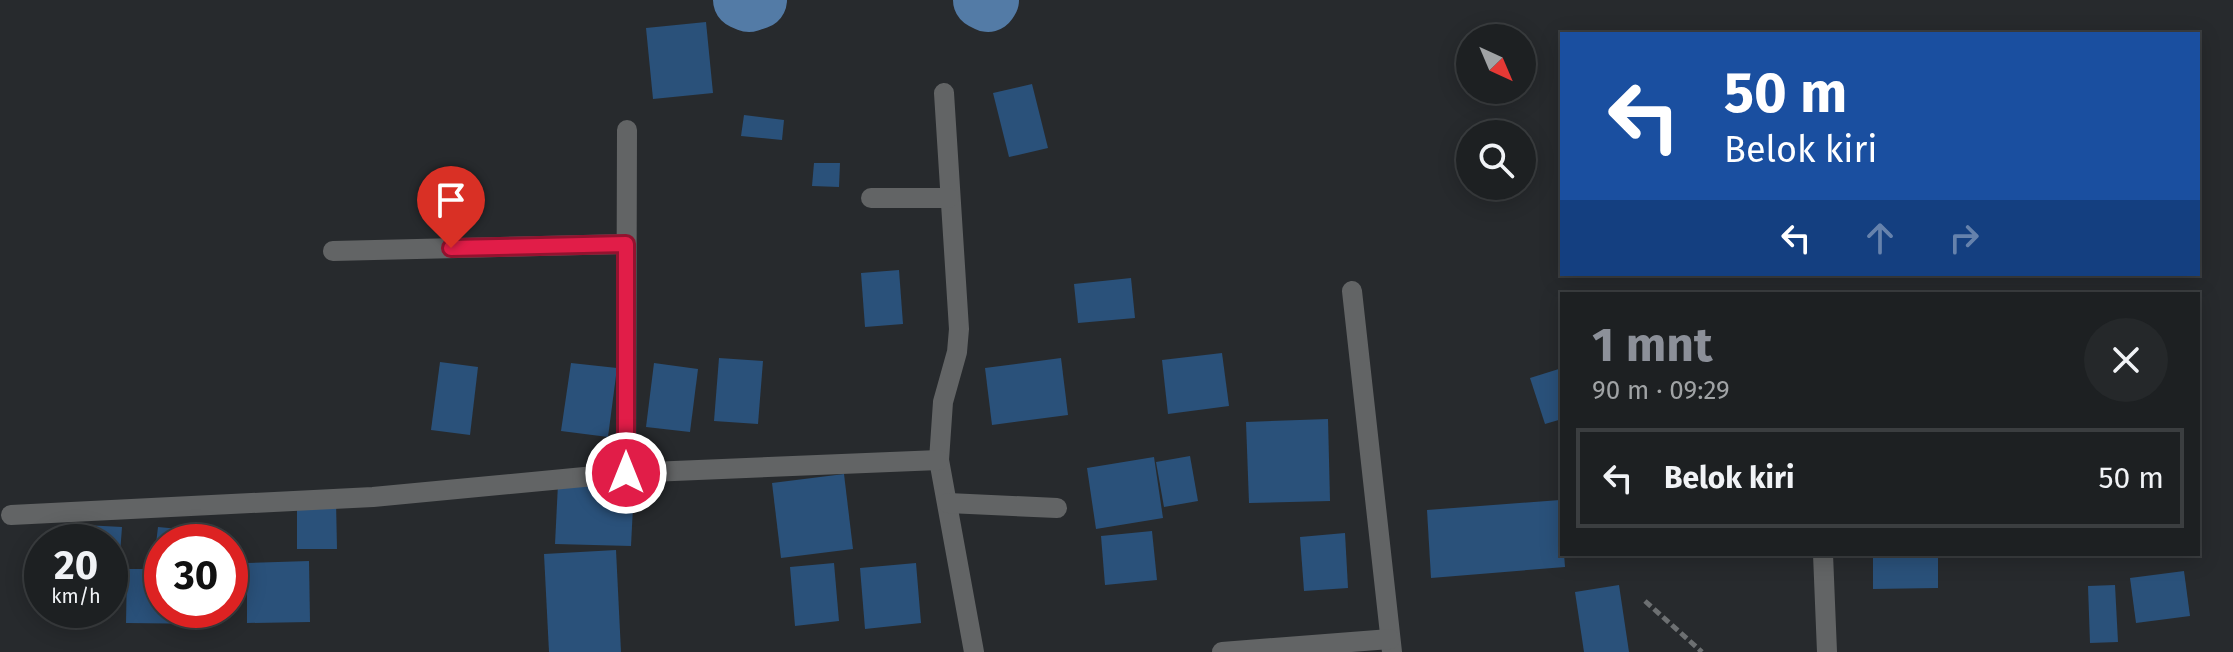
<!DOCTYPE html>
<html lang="id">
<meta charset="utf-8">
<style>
body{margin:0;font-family:"Fira Sans",sans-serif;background:#25282a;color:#f1f3f6;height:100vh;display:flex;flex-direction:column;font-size:30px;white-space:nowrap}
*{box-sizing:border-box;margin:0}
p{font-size:26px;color:#a0a3a5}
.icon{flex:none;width:44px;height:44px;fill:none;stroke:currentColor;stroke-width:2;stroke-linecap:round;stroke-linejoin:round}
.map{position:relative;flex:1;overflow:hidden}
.side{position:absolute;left:1560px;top:292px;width:640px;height:264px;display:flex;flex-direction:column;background:#1d2022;border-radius:0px;box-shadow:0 4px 20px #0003,0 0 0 2px #3b3e40}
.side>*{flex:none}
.top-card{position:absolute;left:1560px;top:32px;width:640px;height:244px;border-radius:0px;box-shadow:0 4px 20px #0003,0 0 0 2px #3b3e40;background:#1a4fa0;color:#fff;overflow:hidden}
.needle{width:52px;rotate:136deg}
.controls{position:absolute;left:1456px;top:24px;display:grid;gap:16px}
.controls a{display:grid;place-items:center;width:80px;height:80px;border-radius:50%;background:#1d2022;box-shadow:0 4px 20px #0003,0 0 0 2px #3b3e40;font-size:40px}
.speed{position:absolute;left:24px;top:524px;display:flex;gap:16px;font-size:40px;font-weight:700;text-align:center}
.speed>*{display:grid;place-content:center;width:104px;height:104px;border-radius:50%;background:#1d2022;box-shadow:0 4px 20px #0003,0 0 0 2px #3b3e40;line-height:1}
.speed small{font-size:20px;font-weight:400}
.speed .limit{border:12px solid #d22;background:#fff;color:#111}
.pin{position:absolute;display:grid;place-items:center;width:68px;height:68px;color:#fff;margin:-82px -34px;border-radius:50% 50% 50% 0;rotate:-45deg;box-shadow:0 0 8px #0007}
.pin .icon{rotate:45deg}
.me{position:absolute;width:88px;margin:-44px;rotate:0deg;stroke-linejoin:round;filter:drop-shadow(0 0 6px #0008)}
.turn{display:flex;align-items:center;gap:28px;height:168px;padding:0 32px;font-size:36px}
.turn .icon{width:104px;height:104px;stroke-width:2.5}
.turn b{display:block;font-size:56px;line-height:68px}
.lanes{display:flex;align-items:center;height:76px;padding:0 32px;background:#0003;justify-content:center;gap:40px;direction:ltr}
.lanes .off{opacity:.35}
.round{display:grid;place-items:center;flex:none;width:84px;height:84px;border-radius:42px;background:#25282a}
.overview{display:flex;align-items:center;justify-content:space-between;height:136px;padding:0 32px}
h1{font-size:48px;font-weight:700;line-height:60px;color:#8c9099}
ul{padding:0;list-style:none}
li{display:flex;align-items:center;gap:24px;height:100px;margin:0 16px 12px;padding:0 16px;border:4px solid #3b3e40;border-radius:0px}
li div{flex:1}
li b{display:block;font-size:30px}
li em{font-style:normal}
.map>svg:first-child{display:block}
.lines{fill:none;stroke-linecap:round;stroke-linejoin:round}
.river{stroke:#537ba6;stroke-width:58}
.building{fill:#2a517a}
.path{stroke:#6d7072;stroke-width:5;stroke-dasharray:8 4;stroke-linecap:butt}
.minor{stroke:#626465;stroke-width:20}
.route-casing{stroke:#92132f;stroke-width:20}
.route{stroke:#e11d48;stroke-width:14}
</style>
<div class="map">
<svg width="2233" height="652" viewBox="0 0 2233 652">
<rect width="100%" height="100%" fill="#272a2d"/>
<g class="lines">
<!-- river -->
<g class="river">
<polyline points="742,0 749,3 758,0"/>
<polyline points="982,0 988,3 990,0"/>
</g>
</g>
<!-- building -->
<g class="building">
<polygon points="706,22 713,93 653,99 646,28"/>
<polygon points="1032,84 1048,148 1009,157 993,93"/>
<polygon points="744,115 784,120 782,140 741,136"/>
<polygon points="814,163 840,163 839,187 812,186"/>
<polygon points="899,270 903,324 865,327 861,273"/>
<polygon points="1131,278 1135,318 1078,323 1074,284"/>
<polygon points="1222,353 1229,406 1168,414 1162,360"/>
<polygon points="719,358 763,361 758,424 714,421"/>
<polygon points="1061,358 1068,415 992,425 985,368"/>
<polygon points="440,362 478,367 470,435 431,430"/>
<polygon points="571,363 617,368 608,437 561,431"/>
<polygon points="654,363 698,369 690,432 646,427"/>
<polygon points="1562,368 1562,419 1545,424 1530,378"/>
<polygon points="1328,419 1330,501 1249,503 1246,422"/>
<polygon points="1190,456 1198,501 1164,507 1156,462"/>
<polygon points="1154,457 1163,518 1096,529 1087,468"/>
<polygon points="844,474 853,549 781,558 772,483"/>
<polygon points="558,484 634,487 631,546 555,544"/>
<polygon points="1560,500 1565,567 1431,578 1427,510"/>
<polygon points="336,501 337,549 297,549 297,502"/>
<polygon points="66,524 122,527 119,568 110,567 110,542 65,542"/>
<polygon points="158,527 201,531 200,542 162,542 162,553 155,552"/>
<polygon points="1152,531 1157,580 1105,585 1101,536"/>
<polygon points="1345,533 1348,588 1304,591 1300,537"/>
<polygon points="616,550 621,652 549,652 544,554"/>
<polygon points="1873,554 1938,554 1938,588 1873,589"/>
<polygon points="309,561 310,622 247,623 247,563"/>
<polygon points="834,563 839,621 795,626 790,567"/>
<polygon points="916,563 921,623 865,629 860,568"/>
<polygon points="127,569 162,569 162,610 211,610 211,624 126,623"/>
<polygon points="2184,571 2190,616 2136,623 2130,578"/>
<rect x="35" y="578" width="7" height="25"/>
<polygon points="1619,585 1629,652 1584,652 1575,592"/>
<polygon points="2115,585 2118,642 2090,643 2088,586"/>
</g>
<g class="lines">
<!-- path -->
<polyline class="path" points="1645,601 1702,652"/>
<!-- minor -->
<g class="minor">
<polyline points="944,93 959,329 957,352 943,402 939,460 974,652"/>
<polyline points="871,198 949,198"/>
<polyline points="333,251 626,244"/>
<polyline points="1352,291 1392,652"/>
<polyline points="626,473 627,130"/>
<polyline points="948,503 1057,508"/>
<polyline points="11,515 373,497 626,473 939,460"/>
<polyline points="1823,554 1827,652"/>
<polyline points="1222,652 1390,639"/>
</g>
</g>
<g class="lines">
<defs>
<polyline id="route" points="451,248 626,244 626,473"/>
</defs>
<!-- route casing -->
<use href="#route" class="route-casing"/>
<!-- route -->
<use href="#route" class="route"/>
</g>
</svg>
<div class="controls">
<a><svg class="needle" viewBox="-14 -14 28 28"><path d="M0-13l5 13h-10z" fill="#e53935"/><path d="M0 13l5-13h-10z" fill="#a0a3a5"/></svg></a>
<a><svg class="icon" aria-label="search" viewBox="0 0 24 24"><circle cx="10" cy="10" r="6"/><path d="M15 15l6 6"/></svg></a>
</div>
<div class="speed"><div>20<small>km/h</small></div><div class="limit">30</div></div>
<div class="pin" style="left:451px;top:248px;background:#d93025"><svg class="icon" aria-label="arrive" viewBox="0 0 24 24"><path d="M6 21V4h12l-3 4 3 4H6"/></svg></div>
<svg class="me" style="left:626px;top:473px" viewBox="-20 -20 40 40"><circle r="17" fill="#e11d48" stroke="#fff" stroke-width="3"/><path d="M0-11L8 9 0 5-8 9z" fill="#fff"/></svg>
<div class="top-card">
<div class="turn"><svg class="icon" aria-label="left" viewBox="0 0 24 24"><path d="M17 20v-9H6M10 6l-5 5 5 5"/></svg><div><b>50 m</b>Belok kiri</div></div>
<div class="lanes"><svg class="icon" aria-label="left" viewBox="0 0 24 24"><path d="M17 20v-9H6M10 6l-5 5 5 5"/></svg><svg class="icon off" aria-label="ahead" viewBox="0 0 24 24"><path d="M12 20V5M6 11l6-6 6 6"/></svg><svg class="icon off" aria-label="right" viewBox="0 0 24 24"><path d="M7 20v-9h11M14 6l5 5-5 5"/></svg></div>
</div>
<section class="side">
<div class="overview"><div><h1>1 mnt</h1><p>90 m · 09:29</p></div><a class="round"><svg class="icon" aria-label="close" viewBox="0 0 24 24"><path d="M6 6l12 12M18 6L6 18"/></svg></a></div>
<ul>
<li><svg class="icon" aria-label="left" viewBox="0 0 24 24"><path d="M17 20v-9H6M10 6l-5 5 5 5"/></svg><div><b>Belok kiri</b></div><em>50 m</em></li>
</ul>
</section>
</div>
